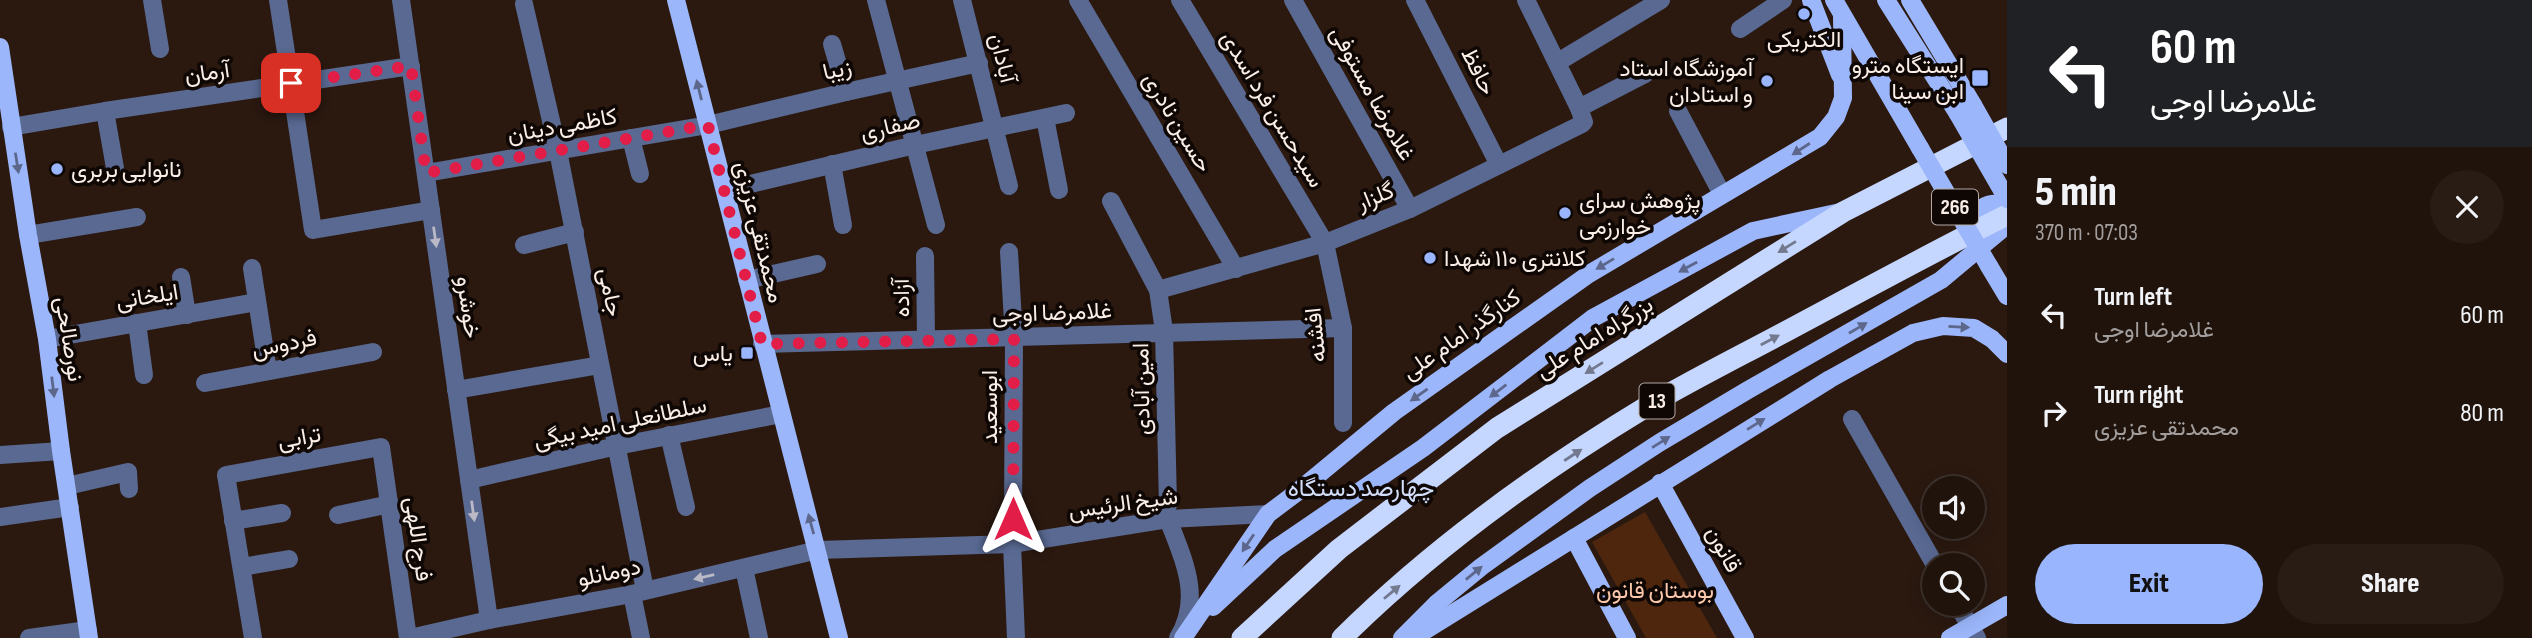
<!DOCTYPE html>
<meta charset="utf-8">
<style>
body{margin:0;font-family:"Sofia Sans Condensed",Vazirmatn,sans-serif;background:#281c15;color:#f1f3f6;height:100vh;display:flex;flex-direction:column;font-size:26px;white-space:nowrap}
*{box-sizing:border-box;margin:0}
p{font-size:23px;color:#a29e9d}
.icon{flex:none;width:38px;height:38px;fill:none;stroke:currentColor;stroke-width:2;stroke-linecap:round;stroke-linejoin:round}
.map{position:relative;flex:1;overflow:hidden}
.side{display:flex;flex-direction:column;background:#20130c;width:525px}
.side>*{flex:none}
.top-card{background:#202124;color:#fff;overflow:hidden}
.fabs{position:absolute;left:1922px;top:476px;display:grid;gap:14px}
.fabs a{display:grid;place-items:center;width:63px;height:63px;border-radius:50%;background:#20130c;box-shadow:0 4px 18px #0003,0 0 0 2px #3d322d;font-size:35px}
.pin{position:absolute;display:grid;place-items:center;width:60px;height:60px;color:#fff;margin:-30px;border-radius:14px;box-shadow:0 4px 10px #0006}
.me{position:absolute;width:77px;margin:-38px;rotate:0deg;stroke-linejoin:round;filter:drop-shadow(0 0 5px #0008)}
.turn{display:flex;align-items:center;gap:24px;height:147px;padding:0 28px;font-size:32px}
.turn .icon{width:91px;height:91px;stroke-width:2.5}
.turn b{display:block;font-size:49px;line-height:60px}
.round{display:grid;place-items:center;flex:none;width:74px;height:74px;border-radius:37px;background:#281c15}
.summary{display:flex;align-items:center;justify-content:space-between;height:119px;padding:0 28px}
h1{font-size:42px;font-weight:800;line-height:52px}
.action{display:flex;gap:14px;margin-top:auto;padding:14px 28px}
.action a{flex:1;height:80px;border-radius:42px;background:#99b5fd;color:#111;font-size:28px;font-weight:800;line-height:80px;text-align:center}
.action a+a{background:#281c15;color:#f1f3f6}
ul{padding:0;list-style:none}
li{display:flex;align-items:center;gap:21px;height:98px;padding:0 28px}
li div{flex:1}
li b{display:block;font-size:26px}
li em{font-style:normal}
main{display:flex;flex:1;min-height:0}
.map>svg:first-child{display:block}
.green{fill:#4d260d}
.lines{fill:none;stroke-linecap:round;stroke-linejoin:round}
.minor{stroke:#596992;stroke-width:18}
.major{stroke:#9bb6fa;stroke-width:18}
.highway{stroke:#c5d6ff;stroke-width:21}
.major-bridge{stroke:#9bb6fa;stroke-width:18}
.oneway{fill:#5c678b}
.oneway2{fill:#bab9c5}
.oneway3{fill:#73798e}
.route{stroke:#e11d48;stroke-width:12;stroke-dasharray:0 21.6}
.poi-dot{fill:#99b5fd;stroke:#0e0704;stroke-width:2.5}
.labels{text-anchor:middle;stroke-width:7;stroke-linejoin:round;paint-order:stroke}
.shield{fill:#0e0704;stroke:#b4a9a3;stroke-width:2}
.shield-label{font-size:21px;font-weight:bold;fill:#fbeee7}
.poi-label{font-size:23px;fill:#fbeee7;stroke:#0e0704;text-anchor:end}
.street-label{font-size:23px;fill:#fbeee7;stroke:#0e0704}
.park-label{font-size:23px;fill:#fcc7aa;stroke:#0e0704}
.neighbourhood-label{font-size:24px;fill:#d2defa;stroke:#0e0704}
</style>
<main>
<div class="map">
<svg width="2007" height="638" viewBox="0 0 2007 638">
<rect width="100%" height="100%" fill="#2b1910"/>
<!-- green -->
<polygon class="green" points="1645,512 1717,638 1646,638 1592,542"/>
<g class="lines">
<!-- minor -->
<g class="minor">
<polyline points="152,0 160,49"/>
<polyline points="278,0 313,230 431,210"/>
<polyline points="401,0 489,620"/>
<polyline points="876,0 936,225"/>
<polyline points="962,0 1009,186"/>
<polyline points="1078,0 1236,269"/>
<polyline points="1180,0 1325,243 1343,328 1343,423"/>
<polyline points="1293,0 1410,209"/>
<polyline points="1415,0 1499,165"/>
<polyline points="524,4 558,151 645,590"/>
<polyline points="1740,29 1783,0"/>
<polyline points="832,44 846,92"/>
<polyline points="1558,62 1661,0"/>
<polyline points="1579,108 1645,74"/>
<polyline points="105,111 115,168"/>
<polyline points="1678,111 1722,194"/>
<polyline points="1045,118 1059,190"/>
<polyline points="11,127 105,111 411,66"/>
<polyline points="631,138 640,174"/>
<polyline points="832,164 843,225"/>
<polyline points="426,173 708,125 846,92 979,63"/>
<polyline points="725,190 915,145 1066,113"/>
<polyline points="1111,201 1158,290 1164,331 1168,505"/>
<polyline points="28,235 137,217"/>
<polyline points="524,245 575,232"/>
<polyline points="1009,252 1014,339 1013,519"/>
<polyline points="925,256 926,339"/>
<polyline points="252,268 268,371"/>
<polyline points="181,277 187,315"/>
<polyline points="747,280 817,264"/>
<polyline points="1158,290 1325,243 1410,209 1582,124 1584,122 1579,108 1526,0"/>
<polyline points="137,323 144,375"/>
<polyline points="47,339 256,302"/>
<polyline points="762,344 1343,328"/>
<polyline points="205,383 373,352"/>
<polyline points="456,390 600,365"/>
<polyline points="1852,419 1935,565"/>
<polyline points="669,435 686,507"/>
<polyline points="0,455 61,451"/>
<polyline points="469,480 617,446 781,414"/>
<polyline points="67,486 128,472 129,489"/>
<polyline points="338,515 390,504"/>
<polyline points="0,517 70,507"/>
<path d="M1168 519C1183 559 1203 597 1178 638"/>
<polyline points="233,521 282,513"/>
<polyline points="1012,544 1016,638"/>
<polyline points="242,567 289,559"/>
<polyline points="744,568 759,638"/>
<polyline points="632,594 641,638"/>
<polyline points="1957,604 1977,638"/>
<polyline points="29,638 88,630"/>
<polyline points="253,638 226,475 381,447 408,638"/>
<polyline points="410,638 489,620 632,594 818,550 1012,544 1168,519 1268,514"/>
</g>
<!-- major -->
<g class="major">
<polyline points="676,0 839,638"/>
<polyline points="1811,0 1840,75"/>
<polyline points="1834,0 1920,148"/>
<polyline points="1886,0 1958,114"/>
<polyline points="1910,0 1973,105"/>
<polyline points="0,47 28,235 47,339 61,451 89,638"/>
<path d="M1965 225C1975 211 1989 198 2007 206"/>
<polyline points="1989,266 2007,296"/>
<polyline points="1660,483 1745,638"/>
<polyline points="1574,538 1627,638"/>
<polyline points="1213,607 1275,549 1423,448 1593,318 1753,231 1836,213"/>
<polyline points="1183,638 1268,514 1296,493 1394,412 1589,274 1820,137 1836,117 1843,98 1842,15"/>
<polyline points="1402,638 1436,604 1481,567 1590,488 1659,443 1748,390 1941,280 2007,225"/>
<polyline points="1413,638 1830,379 1913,333 1943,326 1974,328 1992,339 2007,354"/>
<polyline points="1950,638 2007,605"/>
</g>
<!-- highway -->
<g class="highway">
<polyline points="1242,638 1339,549 1497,428 1843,212 2007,128"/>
<path d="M1342 638C1432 549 1537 473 1646 407 1690 381 1736 358 1781 334 1856 294 1931 253 2007 215"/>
</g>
<!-- major-bridge -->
<g class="major-bridge">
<polyline points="1973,105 2007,165"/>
<polyline points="1958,114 2007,199"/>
<polyline points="1920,148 1989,266"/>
</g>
</g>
<!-- one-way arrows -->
<defs><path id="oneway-solid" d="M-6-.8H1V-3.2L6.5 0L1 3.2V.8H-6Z" transform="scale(1.75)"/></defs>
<g class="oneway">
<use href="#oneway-solid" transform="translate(699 90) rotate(-104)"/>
<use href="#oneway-solid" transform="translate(1801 149) rotate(147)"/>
<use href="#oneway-solid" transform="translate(17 163) rotate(81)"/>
<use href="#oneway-solid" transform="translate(1605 264) rotate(149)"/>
<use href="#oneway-solid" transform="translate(1688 267) rotate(151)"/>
<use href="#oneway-solid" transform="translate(1959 327) rotate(3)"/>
<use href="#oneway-solid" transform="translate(1858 328) rotate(-30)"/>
<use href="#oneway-solid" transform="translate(53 387) rotate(83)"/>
<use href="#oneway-solid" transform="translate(1498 391) rotate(143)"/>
<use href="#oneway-solid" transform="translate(1419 395) rotate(145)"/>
<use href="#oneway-solid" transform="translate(1756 424) rotate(-32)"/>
<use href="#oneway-solid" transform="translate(1661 442) rotate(-32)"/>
<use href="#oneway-solid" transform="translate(811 524) rotate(-105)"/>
<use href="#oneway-solid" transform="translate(1248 543) rotate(124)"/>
<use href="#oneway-solid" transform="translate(1474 573) rotate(-39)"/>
</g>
<g class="oneway2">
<use href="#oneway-solid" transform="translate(435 237) rotate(82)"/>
<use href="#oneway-solid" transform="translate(473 511) rotate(82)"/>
<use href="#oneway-solid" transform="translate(704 577) rotate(167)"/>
</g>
<g class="oneway3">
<use href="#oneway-solid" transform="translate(1787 247) rotate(148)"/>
<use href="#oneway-solid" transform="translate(1770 340) rotate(-28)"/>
<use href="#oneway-solid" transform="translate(1594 368) rotate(148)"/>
<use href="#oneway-solid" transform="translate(1573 455) rotate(-33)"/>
<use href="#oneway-solid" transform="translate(1392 592) rotate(-40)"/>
</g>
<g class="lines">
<!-- route -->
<polyline class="route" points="291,83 411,66 426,173 708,125 762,344 1014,339 1013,519"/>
</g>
<!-- markers -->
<g class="poi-dot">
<circle cx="1804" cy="14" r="7"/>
<rect x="1971" y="69" width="18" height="18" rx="3.5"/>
<circle cx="1767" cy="81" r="7"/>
<circle cx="57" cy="169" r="7"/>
<circle cx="1565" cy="213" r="7"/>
<circle cx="1430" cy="258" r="7"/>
<rect x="740" y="346" width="14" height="14" rx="3.5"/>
</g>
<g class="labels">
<!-- shield labels -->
<g class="shield">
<rect x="1932" y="189.5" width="46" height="35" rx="5"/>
<rect x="1639.5" y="383.5" width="35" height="35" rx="5"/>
</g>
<g class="shield-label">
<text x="1955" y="214">266</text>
<text x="1657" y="408">13</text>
</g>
<!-- poi labels -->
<g class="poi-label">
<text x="1804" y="47" text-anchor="middle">الکتریکی</text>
<text x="1964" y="73">ایستگاه مترو<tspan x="1964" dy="26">ابن سینا</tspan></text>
<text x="1753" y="76">آموزشگاه استاد<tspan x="1753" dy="26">و استادان</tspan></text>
<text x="71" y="177" text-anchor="start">نانوایی بربری</text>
<text x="1579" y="208" text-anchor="start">پژوهش سرای<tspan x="1579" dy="26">خوارزمی</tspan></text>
<text x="1444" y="266" text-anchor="start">کلانتری ۱۱۰ شهدا</text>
<text x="733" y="361">یاس</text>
</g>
<!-- street labels -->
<g class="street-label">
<text transform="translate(1003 58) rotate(76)" y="8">آبادان</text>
<text transform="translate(837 69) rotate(-13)" y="8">زیبا</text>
<text transform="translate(1479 71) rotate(63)" y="8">حافظ</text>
<text transform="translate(207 72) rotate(-8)" y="8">آرمان</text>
<text transform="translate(1373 93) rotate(61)" y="8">غلامرضا مستوفی</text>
<text transform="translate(1273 109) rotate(59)" y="8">سیدحسن فرد اسدی</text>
<text transform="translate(1178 122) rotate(59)" y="8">حسین نادری</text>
<text transform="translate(562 125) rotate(-10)" y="8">کاظمی دینان</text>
<text transform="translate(890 126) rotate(-13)" y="8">صفاری</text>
<text transform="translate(1375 196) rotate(-22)" y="8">گلزار</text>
<text transform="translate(760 232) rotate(76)" y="8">محمدتقی عزیزی</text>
<text transform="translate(611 292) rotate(79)" y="8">جامی</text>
<text transform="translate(147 296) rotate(-9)" y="8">ایلخانی</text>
<text transform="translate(901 298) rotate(-91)" y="8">آزاده</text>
<text transform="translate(469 307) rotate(82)" y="8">خوشرو</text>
<text transform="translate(1052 312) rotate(-2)" y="8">غلامرضا اوجی</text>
<text transform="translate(1461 334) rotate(-35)" y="8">کنارگذر امام علی</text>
<text transform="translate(1315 335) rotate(-96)" y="8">افشنه</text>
<text transform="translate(1594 337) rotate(-32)" y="8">بزرگراه امام علی</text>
<text transform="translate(70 339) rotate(81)" y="8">نورصالحی</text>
<text transform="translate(284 343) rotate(-11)" y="8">فردوس</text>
<text transform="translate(1141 389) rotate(-91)" y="8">امین آبادی</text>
<text transform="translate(989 407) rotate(-90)" y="8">ابوسعید</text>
<text transform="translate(620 422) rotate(-12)" y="8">سلطانعلی امید بیگی</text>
<text transform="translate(299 437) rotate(-10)" y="8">ترابی</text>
<text transform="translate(1123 503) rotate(-8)" y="8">شیخ الرئیس</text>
<text transform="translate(419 539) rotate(82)" y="8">فرج اللهی</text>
<text transform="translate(1724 549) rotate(61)" y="8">قانون</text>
<text transform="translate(609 572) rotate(-12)" y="8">دومانلو</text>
</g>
<!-- park labels -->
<g class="park-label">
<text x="1655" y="598">بوستان قانون</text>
</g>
<!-- neighbourhood labels -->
<g class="neighbourhood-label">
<text x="1361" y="496">چهارصد دستگاه</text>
</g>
</g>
</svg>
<div class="fabs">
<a><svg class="icon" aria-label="sound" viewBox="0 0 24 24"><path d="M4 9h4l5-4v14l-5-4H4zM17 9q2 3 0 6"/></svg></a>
<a><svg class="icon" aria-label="search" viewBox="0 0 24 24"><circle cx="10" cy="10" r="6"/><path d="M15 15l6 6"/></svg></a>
</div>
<div class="pin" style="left:291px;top:83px;background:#d93025"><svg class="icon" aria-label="arrive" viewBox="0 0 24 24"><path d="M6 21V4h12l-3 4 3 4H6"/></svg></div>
<svg class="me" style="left:1013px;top:519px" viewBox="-20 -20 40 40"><path d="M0-17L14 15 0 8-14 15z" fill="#e11d48" stroke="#fff" stroke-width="4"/></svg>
</div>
<section class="side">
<div class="top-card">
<div class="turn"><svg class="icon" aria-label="left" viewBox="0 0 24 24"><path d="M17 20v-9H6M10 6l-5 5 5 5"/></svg><div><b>60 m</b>غلامرضا اوجی</div></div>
</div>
<div class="summary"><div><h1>5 min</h1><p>370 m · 07:03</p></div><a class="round"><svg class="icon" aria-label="close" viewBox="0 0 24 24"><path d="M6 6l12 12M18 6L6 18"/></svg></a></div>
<ul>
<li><svg class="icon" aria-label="left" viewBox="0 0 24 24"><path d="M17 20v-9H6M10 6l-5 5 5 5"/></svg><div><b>Turn left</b><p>غلامرضا اوجی</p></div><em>60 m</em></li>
<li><svg class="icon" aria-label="right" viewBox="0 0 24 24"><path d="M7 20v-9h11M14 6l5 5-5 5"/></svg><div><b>Turn right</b><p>محمدتقی عزیزی</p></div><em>80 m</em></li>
</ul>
<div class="action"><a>Exit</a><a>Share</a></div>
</section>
</main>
